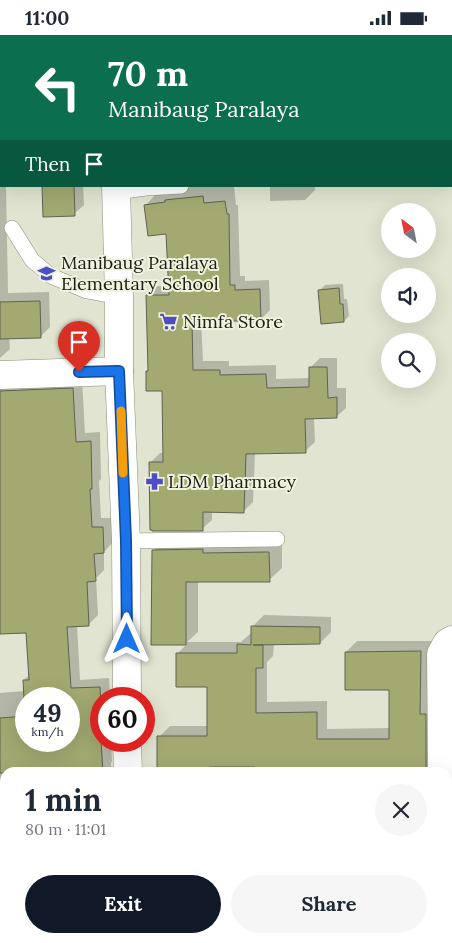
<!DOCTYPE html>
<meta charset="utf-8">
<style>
body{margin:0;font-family:Lora,serif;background:#f6f6f7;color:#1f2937;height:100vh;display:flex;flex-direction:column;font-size:19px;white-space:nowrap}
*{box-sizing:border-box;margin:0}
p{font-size:16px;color:#747a83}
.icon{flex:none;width:28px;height:28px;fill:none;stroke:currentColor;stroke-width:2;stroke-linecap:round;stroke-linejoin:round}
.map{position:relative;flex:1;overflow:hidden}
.sheet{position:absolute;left:0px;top:732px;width:452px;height:176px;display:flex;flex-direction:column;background:#fff;border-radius:15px 15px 0 0;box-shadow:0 5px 20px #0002}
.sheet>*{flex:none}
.guide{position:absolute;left:0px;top:0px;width:452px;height:152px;box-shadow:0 5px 20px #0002;background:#0b6e4f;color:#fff;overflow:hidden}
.needle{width:32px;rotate:328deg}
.tools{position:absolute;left:381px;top:168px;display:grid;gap:10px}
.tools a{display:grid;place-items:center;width:55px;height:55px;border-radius:50%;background:#fff;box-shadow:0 5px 20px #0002;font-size:25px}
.speed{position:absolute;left:15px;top:652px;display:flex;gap:10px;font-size:25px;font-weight:700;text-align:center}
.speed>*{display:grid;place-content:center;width:65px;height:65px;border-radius:50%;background:#fff;box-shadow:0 5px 20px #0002;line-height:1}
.speed small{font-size:12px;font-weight:400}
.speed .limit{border:8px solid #d22;background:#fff;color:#111}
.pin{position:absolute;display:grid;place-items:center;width:42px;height:42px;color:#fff;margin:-51px -21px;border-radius:50% 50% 50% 0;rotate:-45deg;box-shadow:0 0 5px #0007}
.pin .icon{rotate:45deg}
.me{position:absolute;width:55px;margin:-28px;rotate:0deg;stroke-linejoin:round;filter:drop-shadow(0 0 4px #0008)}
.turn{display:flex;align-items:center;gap:18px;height:105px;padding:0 25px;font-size:22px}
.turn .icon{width:65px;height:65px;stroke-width:2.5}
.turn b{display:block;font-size:35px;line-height:42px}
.then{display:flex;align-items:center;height:48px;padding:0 25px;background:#0003;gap:10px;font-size:19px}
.round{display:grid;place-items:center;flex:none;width:52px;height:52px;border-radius:26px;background:#f6f6f7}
.head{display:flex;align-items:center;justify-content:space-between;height:85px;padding:0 25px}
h1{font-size:30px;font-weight:700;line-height:38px}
.primary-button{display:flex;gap:10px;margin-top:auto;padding:10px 25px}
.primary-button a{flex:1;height:58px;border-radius:30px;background:#111827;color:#fff;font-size:20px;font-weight:700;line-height:58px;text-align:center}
.primary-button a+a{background:#f6f6f7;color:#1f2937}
.status{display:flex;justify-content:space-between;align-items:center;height:35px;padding:0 25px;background:#fff;direction:ltr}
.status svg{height:14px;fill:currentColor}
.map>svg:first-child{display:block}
.shadow{fill:#0003;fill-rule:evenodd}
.building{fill:#a3a971;stroke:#606251}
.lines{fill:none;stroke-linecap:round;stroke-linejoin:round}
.lane-casing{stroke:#8b8e7b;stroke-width:16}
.street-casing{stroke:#8b8e7b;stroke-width:29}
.primary-casing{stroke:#8b8e7b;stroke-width:29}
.lane{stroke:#fff;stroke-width:15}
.street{stroke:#fff;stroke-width:28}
.primary{stroke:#fff;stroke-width:28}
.route-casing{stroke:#114b97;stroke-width:12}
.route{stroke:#1a73e8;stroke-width:9}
.slow{stroke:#f59e0b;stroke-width:9}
.labels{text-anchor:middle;stroke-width:4;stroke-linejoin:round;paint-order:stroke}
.poi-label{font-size:18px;fill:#1b1c15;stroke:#eff2dd;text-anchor:start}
</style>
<div class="status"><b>11:00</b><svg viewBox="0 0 49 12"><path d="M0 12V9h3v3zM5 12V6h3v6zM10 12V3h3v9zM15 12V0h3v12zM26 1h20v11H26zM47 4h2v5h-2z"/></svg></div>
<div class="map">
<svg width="452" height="908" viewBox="0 0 452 908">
<rect width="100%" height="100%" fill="#e1e4d0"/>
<!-- shadow -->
<g class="shadow">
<polygon points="0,0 59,0 59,1 1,1 1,151 6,151 8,258 49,257 50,292 41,301 9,302 10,314 0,323"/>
<polygon points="141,0 321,0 320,1 141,1"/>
<polygon points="44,151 83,151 84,170 74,179"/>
<polygon points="184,151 234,151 236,170 238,170 240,241 245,241 245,246 269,245 270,275 260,285 201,285 203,326 229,326 229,331 276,330 276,344 310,343 310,333 320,323 337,323 337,353 346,353 346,373 336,382 314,383 315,407 305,416 255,418 253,467 243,477 212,476 212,485 202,494 150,428 160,418 164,418 163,355 147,336 149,334 147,261 157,251 169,251 167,198 146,170 155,160 171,159"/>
<polygon points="270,151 315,151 315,155 305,165 270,166"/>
<polygon points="343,249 344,264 347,264 349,281 344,286 320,255 325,250"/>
<path d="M0 342 82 344 85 398 100 397 101 444 99 446 101 483H112L113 507 104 517V535L96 543 98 580 89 589 77 590 80 645 109 643 110 662 108 664H101V706H111L112 726 111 728V738H5V847H0V658L25 656 24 645 30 639 27 596 0 598ZM26 664H69V706H26Z"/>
<polygon points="166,503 282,505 282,533 269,545 198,546 198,597 187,607 241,607 250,599 252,599 253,591 264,580 331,582 331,597 320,608 274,608 273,621 267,627 267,667 327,666 327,694 391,693 390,654 346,617 357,606 432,606 431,668 433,738 158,738 159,702 170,691 208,691 209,650 178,618 187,609 153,609 153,516"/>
<polygon points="5,880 5,904 86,904 86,908 0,908 0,885"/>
<polygon points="159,904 437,904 438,908 159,908"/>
</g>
<!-- building -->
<g class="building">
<polygon points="42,151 74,151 75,181 43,182"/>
<polygon points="203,161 204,168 225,166 227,179 229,179 230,250 235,250 235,255 260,254 261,286 238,287 238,286 192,286 193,335 220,335 220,340 266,339 267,353 309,352 309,332 327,332 328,363 337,362 337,383 305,384 306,418 246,419 244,478 203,477 203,496 152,496 152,495 150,495 149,427 163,427 162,356 146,356 146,336 148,336 146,260 169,260 166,199 148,201 144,170 165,167 165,165"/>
<polygon points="339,253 340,269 343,269 344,287 321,289 318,255"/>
<polygon points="40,266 41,303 0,304 0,267"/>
<polygon points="73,353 76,407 91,406 92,454 90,454 92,492 103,492 104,518 94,519 96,546 87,547 89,591 67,592 71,653 100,652 101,672 99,673 103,738 0,738 0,683 26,681 26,706 69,706 69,664 24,664 23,645 29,645 26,598 0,599 0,356"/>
<polygon points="203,514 203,518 269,517 270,547 186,547 186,610 151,610 152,515"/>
<polygon points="251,591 320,592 320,609 253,610 263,610 263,633 256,633 256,678 317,677 317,704 389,704 389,655 345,655 345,617 421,616 420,679 426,679 426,738 256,738 255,732 210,732 210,738 157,738 157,701 207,701 207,652 176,652 176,618 237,618 237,609 251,610"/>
</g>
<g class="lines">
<defs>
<g id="lane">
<polyline points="117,157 146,153 181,151"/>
<polyline points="12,193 32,225 51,241 87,256 119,262"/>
<polyline points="126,506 277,504"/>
</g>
<g id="street">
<polyline points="0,340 119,336"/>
<polyline points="442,738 441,619 447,608 452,605"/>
<polyline points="448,866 452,866"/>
<polyline points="2,871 5,870"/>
<polyline points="441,908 441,904"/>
</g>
<g id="primary">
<polyline points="112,0 113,1"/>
<polyline points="116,151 119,262 119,336 126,506 127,664"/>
<polyline points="127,706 128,738"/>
<polyline points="129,908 129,904"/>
</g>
</defs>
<!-- lane casing -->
<use href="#lane" class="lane-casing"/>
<!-- street casing -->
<use href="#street" class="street-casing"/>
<!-- primary casing -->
<use href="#primary" class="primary-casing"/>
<!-- lane -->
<use href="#lane" class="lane"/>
<!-- street -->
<use href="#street" class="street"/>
<!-- primary -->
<use href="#primary" class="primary"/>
</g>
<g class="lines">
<defs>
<polyline id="route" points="79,337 119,336 126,506 127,604"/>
</defs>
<!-- route casing -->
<use href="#route" class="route-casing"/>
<!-- route -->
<use href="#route" class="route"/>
<!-- slow -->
<polyline class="slow" points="121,376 123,438"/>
</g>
<!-- icons -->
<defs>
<symbol id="school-bare" viewBox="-9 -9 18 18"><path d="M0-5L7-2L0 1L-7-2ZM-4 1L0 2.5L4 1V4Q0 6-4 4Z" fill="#4f4dc3" stroke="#eff2dd" stroke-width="2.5" paint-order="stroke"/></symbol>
<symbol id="supermarket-bare" viewBox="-9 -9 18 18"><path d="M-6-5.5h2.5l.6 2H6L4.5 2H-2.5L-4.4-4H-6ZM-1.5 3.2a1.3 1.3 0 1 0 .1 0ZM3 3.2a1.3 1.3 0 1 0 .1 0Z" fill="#4f4dc3" stroke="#eff2dd" stroke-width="2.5" paint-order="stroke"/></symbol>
<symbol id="pharmacy-bare" viewBox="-9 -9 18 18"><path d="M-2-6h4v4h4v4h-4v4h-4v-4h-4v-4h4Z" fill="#4f4dc3" stroke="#eff2dd" stroke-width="2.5" paint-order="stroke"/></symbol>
</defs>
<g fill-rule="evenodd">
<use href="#school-bare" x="34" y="226" width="25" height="25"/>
<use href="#supermarket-bare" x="156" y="274" width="25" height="25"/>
<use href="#pharmacy-bare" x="142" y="434" width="25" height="25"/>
</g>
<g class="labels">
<!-- poi labels -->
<g class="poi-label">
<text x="61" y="234">Manibaug Paralaya<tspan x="61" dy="21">Elementary School</tspan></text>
<text x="183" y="293">Nimfa Store</text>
<text x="168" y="453">LDM Pharmacy</text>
</g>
</g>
</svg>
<div class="tools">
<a><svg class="needle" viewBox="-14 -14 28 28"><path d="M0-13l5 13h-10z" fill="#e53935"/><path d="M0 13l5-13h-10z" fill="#747a83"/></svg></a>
<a><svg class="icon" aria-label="sound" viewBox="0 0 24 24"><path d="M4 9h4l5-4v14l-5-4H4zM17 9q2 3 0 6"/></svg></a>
<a><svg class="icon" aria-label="search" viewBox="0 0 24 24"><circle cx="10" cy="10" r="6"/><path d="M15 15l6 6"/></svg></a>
</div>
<div class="speed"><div>49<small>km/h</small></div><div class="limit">60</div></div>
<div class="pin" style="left:79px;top:337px;background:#d93025"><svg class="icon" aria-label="arrive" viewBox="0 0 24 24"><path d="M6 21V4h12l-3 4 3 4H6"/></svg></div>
<svg class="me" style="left:127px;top:604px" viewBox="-20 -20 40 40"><path d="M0-17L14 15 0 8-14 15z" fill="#1a73e8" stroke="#fff" stroke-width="4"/></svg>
<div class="guide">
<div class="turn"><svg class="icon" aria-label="left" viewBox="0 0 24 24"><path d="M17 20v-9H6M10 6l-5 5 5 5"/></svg><div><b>70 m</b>Manibaug Paralaya</div></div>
<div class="then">Then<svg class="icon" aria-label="arrive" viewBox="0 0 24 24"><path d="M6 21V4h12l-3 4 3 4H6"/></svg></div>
</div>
<section class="sheet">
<div class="head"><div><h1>1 min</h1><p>80 m · 11:01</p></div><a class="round"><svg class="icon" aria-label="close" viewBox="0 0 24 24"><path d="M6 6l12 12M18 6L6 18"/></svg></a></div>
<div class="primary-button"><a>Exit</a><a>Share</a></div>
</section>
</div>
